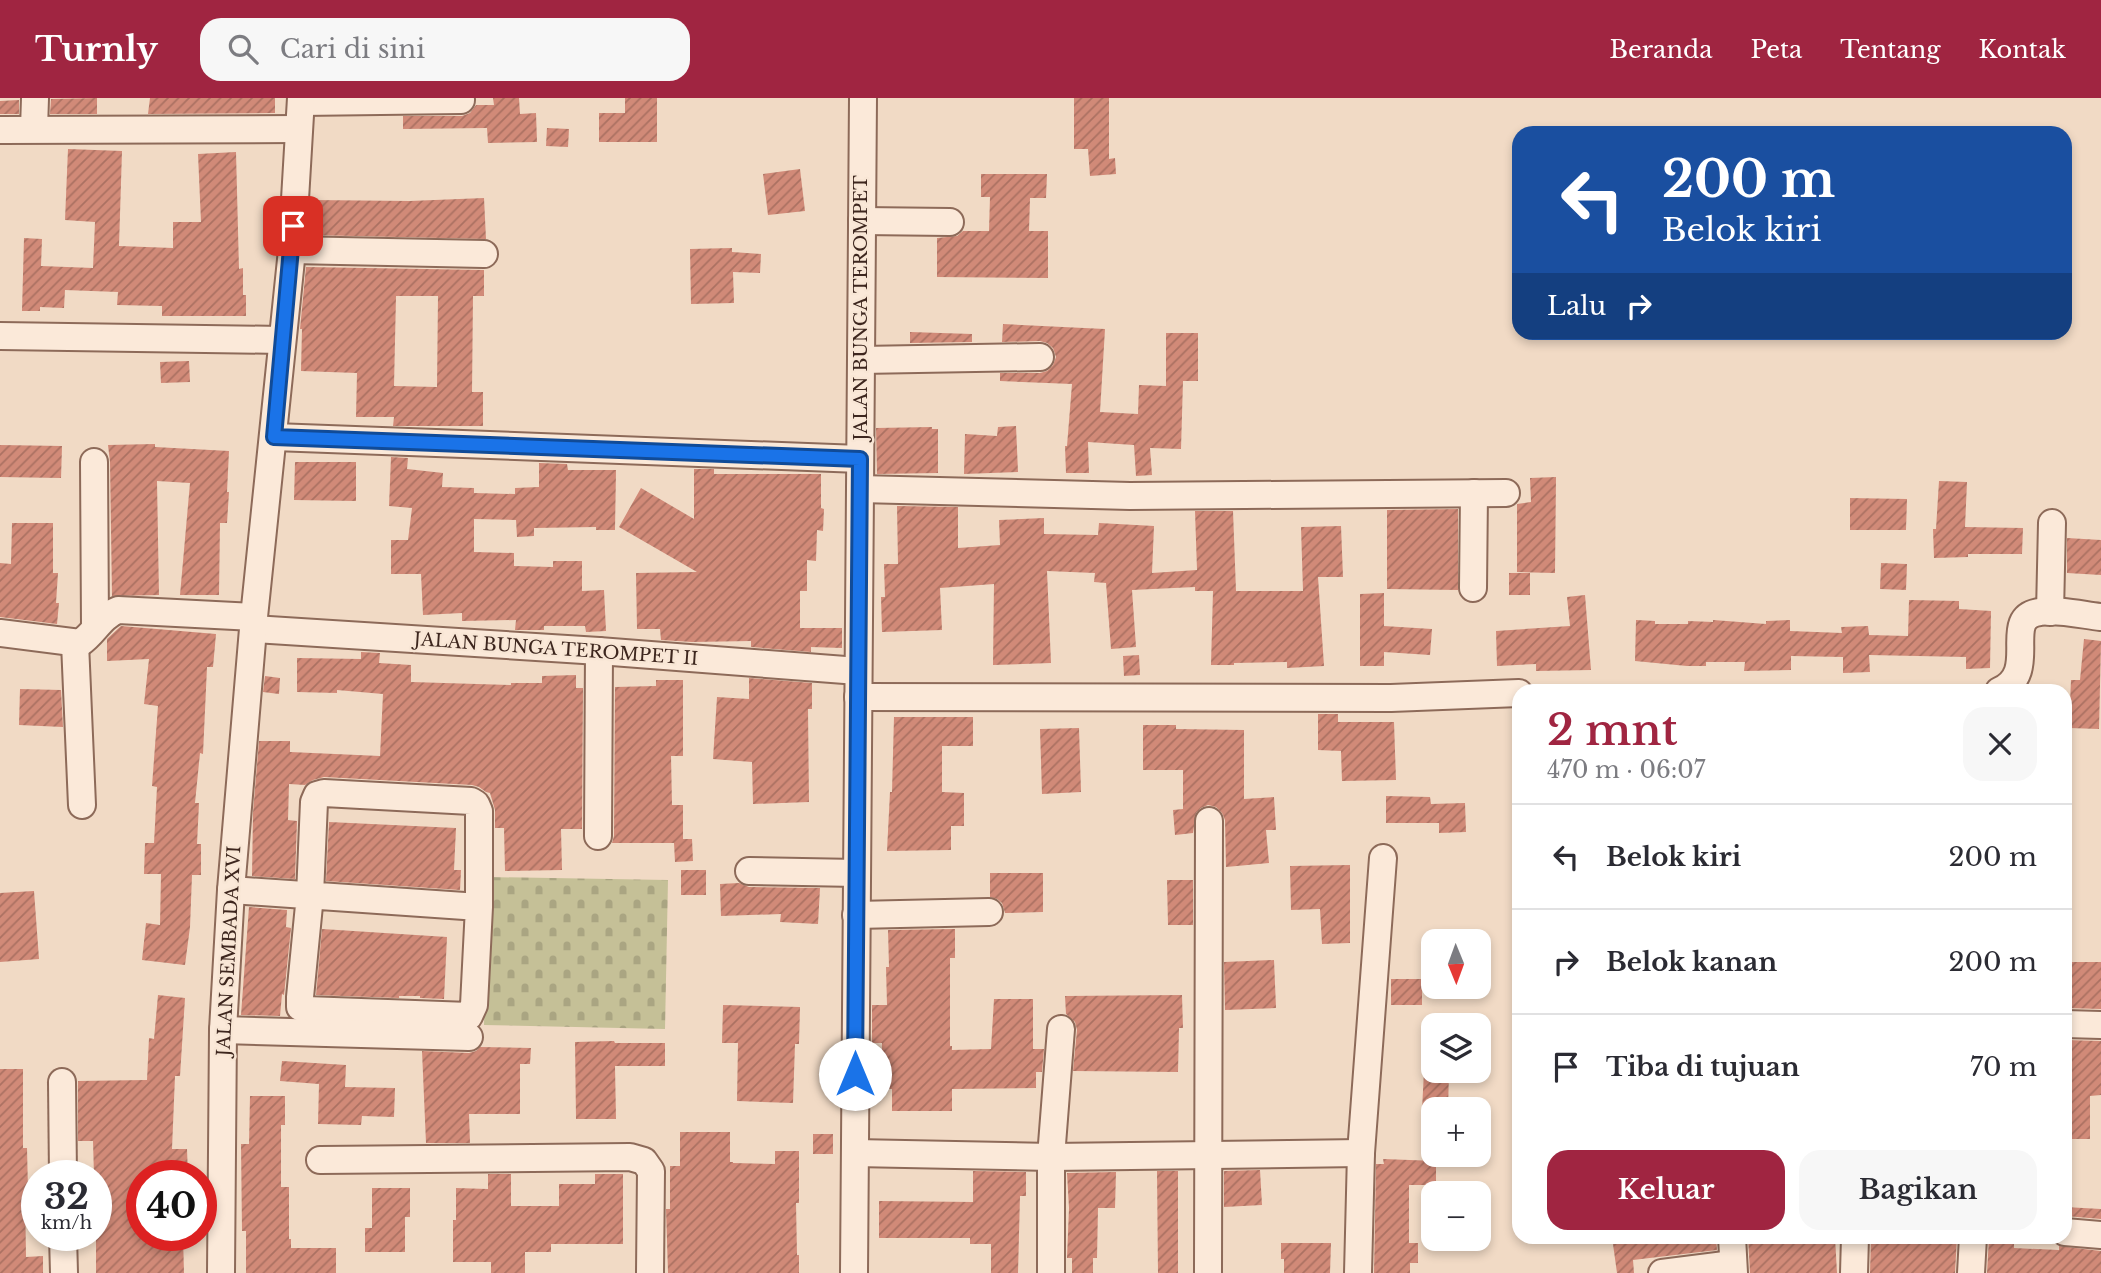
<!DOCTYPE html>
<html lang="id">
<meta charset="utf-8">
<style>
body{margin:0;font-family:"Libre Baskerville",serif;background:#f7f7f7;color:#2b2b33;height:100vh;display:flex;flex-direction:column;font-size:26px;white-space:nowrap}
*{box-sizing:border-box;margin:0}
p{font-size:23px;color:#7c7c81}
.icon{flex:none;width:38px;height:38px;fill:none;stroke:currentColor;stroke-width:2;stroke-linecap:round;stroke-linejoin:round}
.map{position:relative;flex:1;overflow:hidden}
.panel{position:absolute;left:1512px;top:586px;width:560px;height:560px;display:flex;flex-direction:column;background:#fff;border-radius:21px;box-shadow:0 4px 10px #0003}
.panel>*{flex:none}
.guide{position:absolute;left:1512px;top:28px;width:560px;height:214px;border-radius:21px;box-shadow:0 4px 10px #0003;background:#1a4fa0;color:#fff;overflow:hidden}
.needle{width:46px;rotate:179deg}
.controls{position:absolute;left:1421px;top:831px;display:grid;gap:14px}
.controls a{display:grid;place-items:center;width:70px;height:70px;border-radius:14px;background:#fff;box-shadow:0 4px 10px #0003;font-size:35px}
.speed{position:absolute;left:21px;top:1062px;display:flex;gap:14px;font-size:35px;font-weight:700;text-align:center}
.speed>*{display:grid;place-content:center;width:91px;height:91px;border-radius:50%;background:#fff;box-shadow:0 4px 10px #0003;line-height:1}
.speed small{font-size:18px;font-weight:400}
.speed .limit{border:10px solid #d22;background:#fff;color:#111}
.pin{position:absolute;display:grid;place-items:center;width:60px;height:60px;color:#fff;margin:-30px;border-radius:14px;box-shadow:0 4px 10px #0006}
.me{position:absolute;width:77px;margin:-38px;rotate:0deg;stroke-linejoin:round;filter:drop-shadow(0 0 5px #0008)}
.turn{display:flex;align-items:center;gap:24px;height:147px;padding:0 35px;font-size:32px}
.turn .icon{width:91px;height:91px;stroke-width:2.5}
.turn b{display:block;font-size:49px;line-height:60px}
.then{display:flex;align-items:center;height:66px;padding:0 35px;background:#0003;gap:14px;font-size:26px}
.round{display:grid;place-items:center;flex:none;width:74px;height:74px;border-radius:21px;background:#f7f7f7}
.summary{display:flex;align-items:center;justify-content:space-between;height:119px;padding:0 35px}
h1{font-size:42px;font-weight:600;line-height:52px;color:#a02541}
.cta{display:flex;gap:14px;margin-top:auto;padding:14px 35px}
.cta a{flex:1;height:80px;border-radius:21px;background:#a02541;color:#fff;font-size:28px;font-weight:600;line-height:80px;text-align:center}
.cta a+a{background:#f7f7f7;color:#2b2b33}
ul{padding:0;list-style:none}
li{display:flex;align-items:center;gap:21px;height:105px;padding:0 35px;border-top:2px solid #e1e1e2}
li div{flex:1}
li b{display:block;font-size:26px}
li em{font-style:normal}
header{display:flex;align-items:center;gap:42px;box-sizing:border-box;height:98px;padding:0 35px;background:#a02541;color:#fff}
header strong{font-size:33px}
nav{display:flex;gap:38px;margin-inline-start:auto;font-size:24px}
.search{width:490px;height:63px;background:#f7f7f7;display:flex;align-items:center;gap:18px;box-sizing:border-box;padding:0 24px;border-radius:21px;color:#7c7c81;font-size:26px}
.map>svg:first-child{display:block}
.cemetery{fill:url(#cemetery-stones)}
.building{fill:url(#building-hatch);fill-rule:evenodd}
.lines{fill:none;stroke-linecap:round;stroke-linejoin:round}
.minor-casing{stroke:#8d6a59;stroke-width:30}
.minor{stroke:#fbe9d9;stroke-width:26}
.route-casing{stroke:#114b97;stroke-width:18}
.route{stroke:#1a73e8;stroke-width:12}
.labels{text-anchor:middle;stroke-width:5;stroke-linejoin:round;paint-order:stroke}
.street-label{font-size:18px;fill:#3d261e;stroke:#f8e6d5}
</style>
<header>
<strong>Turnly</strong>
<div class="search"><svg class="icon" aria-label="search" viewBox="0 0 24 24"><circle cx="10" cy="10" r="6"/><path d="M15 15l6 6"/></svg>Cari di sini</div>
<nav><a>Beranda</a><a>Peta</a><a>Tentang</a><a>Kontak</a></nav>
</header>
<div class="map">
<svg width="2101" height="1175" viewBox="0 0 2101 1175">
<defs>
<pattern id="cemetery-stones" width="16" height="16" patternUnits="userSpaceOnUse" patternTransform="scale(1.75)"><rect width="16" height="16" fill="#c5c097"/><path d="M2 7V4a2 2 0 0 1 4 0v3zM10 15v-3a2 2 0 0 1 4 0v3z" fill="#aaa582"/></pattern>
<pattern id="building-hatch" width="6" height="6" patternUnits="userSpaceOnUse" patternTransform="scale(1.75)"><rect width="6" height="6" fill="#d18a78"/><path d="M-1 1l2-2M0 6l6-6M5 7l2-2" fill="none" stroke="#ab7162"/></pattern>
</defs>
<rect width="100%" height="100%" fill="#f1dac5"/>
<!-- cemetery -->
<polygon class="cemetery" points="487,779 668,782 665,931 484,927"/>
<!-- building -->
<g class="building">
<polygon points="97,0 97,16 50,16 51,1"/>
<polygon points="150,0 275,0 275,15 148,16"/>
<polygon points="493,0 519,0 520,16 536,15 537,44 488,45 487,30 403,31 403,18 462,18 470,15 476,7 494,7"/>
<polygon points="625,0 657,0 657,44 599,44 599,15 625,15"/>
<polygon points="1074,0 1109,0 1109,61 1115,60 1116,76 1090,78 1088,51 1074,51"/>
<polygon points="19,2 19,16 0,16 0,3"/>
<polygon points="547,30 569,31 568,49 546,48"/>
<polygon points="68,51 122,53 119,148 173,150 173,124 201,124 198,56 236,54 239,171 243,170 243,197 246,197 246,218 162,218 162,208 117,207 118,194 65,192 64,210 40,209 40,213 22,213 24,140 42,141 41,168 93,170 95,124 65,122"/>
<polygon points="800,71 805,113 768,117 763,76"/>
<polygon points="981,76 1047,76 1046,100 1030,100 1029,133 1048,133 1048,180 937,179 937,140 957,138 963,133 989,133 990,99 981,99"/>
<polygon points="484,100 486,141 309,137 311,102 410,103"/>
<polygon points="732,150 732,154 761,156 760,175 733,174 734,205 691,206 690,151"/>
<path d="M306 169 484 172V198H473L472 294H483V328H393L394 319H356L357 275 301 273 302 231H300ZM396 198H438L437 289 394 288Z"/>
<polygon points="1003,226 1105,231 1100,314 1138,316 1139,287 1166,288 1166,235 1198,235 1198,283 1183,283 1181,351 1150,350 1152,377 1136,378 1134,347 1088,344 1089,375 1066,375 1065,348 1067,348 1072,286 1000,283 1000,275 1040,275 1047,273 1053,267 1056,259 1053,250 1047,245 1040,243 1002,244"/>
<polygon points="910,234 972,236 972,244 910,245"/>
<polygon points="189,263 190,284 161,285 160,264"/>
<polygon points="1016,328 1018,374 964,376 965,336 997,338 998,329"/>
<polygon points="932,329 932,331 938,331 938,375 877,376 876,330"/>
<polygon points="155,346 155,349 229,353 227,394 229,394 227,425 220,425 219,497 180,497 190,385 157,383 159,497 112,498 110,364 108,347"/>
<polygon points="0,347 62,348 61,380 0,379"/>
<polygon points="391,359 408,360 407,371 443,375 442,389 474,390 474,395 515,396 515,390 539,389 539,365 567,366 568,372 616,372 615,432 596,432 596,429 534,430 534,438 517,439 516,422 474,421 474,454 514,455 514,468 553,469 553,463 582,463 582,493 604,492 606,533 586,534 585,528 544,528 544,532 515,532 516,522 462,523 462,515 423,517 421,476 391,476 391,442 408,442 412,410 389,408"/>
<polygon points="295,364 356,364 356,403 294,402"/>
<polygon points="694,371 714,371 714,376 821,376 821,410 824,411 823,433 817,432 816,463 807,462 807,493 800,493 800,530 842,530 842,550 811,549 811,554 751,549 751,543 692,544 661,542 660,531 637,531 636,475 697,474 619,429 641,390 694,421"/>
<polygon points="1556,379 1555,475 1517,474 1517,406 1531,404 1530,380"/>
<polygon points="1939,383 1967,384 1965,429 2023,430 2022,456 1968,456 1968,459 1934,460 1933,431 1936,431"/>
<polygon points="1850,400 1907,401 1906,432 1850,432"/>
<polygon points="897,408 958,409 958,450 1000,447 999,422 1044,420 1044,436 1098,437 1099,425 1154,428 1152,475 1197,472 1195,413 1233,413 1236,493 1303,493 1301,429 1341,428 1343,479 1318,479 1324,568 1287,570 1287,564 1234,565 1234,567 1211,567 1213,493 1195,493 1195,489 1132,492 1136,549 1111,551 1106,485 1094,484 1095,475 1047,473 1051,565 993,567 994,486 940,490 942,532 882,534 881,499 885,499 884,466 898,466"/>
<polygon points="1458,411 1458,492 1387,491 1387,412"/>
<polygon points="12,425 53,425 53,475 58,475 56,505 59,505 57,526 0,519 0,465 11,466"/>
<polygon points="2067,440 2101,442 2101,477 2067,475"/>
<polygon points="1881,465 1907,466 1906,492 1880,491"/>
<rect x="1509" y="475" width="21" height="22"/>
<polygon points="1384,495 1384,528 1432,531 1430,557 1384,554 1384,568 1360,568 1360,496"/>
<polygon points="1585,497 1591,572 1536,573 1536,566 1497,568 1496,533 1570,528 1567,499"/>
<polygon points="1909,502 1959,503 1959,511 1991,513 1990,570 1966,571 1966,559 1869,557 1870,574 1843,575 1843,559 1791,558 1791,572 1744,573 1745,564 1706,564 1706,568 1687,568 1635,563 1636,522 1655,523 1655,526 1688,526 1688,523 1713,524 1713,522 1766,526 1766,523 1790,522 1790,533 1842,535 1841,529 1868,528 1869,537 1908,538"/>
<polygon points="121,528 216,536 213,569 207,569 203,656 200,655 195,705 199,705 197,746 201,746 201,777 192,777 190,829 185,867 142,862 146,825 160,827 161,776 144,776 145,745 154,745 157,689 152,688 158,608 144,606 149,561 107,563 107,541"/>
<polygon points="2084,541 2101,543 2099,631 2069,630 2071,582 2080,582"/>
<polygon points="361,554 380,555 379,565 411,567 411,584 511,587 511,585 542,585 542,578 576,577 576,590 583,590 582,731 561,731 562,772 505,773 504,730 495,730 495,712 490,695 486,694 479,689 472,687 324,679 313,682 305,687 289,686 288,722 297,723 295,781 252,778 253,715 259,643 290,643 290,654 380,658 383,596 337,592 337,595 297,594 297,560 361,561"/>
<polygon points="1139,557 1140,577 1124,578 1123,558"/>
<polygon points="265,578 280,580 279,596 263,594"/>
<polygon points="749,580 812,585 812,611 808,611 809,704 753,706 752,664 713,661 717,599 749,601"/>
<polygon points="656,582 683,582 683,658 671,658 672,707 683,707 683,741 692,741 693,763 675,764 674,745 612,745 614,738 615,589 656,588"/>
<polygon points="20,591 61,592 63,629 19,627"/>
<polygon points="1318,616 1338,616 1338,624 1394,624 1396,682 1342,683 1341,653 1318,652"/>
<polygon points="894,619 973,619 973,648 942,648 942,694 964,695 964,728 951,728 951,752 887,753 890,694 892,694"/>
<polygon points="1143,627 1176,627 1176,631 1244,632 1244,701 1274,699 1276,732 1266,732 1269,765 1226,769 1225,722 1222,715 1216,709 1208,707 1201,710 1196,715 1193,735 1175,737 1173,712 1183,711 1183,672 1143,672"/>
<polygon points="1079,630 1081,694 1042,696 1040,631"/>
<polygon points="1386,698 1430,699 1431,706 1465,705 1466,734 1439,735 1439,725 1386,725"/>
<polygon points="329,724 456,730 454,772 461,772 460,792 326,783"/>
<polygon points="1350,767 1350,845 1322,846 1320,811 1291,812 1290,768"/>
<rect x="681" y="772" width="25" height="25"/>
<polygon points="990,775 1043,775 1043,814 1005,815 1002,805 997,801 990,799"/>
<polygon points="1167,782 1193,782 1193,827 1168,827"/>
<polygon points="739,785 749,789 820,790 818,826 780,824 781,816 721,818 720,786"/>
<polygon points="34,793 39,861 0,864 0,795"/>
<polygon points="249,809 287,812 286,829 291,830 284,897 282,896 280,918 241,917"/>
<polygon points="322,831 447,839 444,901 420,900 420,898 399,898 399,900 316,897"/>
<polygon points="955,831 955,860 950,860 950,948 952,948 952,952 991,951 994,901 1033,901 1033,951 1044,951 1042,974 1036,974 1036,990 952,991 952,1013 892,1013 892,991 881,991 882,945 872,945 872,907 887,907 886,869 889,869 888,832"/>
<polygon points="1274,862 1276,910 1225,912 1224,864"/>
<polygon points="2065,864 2101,864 2101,911 2065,910"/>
<rect x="1391" y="881" width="31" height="26"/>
<polygon points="158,897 185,900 180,978 175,978 172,1051 187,1051 188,1078 142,1078 142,1138 183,1138 184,1175 96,1175 96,1078 94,1078 93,1043 78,1043 78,983 147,982 149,940 154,941"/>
<polygon points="1182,897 1183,930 1179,930 1178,974 1073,973 1077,932 1075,924 1066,916 1065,898"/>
<polygon points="723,907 800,909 799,946 795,946 793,1005 737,1003 738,945 722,945"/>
<polygon points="2065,942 2101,943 2101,997 2090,998 2090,1041 2065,1041"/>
<polygon points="614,943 615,945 665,945 665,968 615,968 616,1021 576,1021 575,944"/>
<polygon points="480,949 531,950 530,966 520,966 520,1016 469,1016 470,1045 426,1045 422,953 469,955 476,953"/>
<polygon points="282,963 346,967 345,989 395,990 394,1019 362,1018 361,1027 318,1026 319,986 280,983"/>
<polygon points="0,971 23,971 23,1050 27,1050 28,1092 25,1092 26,1159 43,1158 43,1175 0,1175"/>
<polygon points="1424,973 1449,973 1448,1012 1422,1012"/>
<polygon points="250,998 285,998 285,1027 281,1027 281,1089 289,1089 289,1141 291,1141 291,1150 336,1150 336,1175 246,1175 246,1133 242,1133 241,1046 249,1046"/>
<polygon points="680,1034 730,1034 730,1064 733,1064 733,1065 775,1066 775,1053 799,1053 799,1105 796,1105 797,1157 799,1157 799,1175 668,1175 666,1111 670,1111 670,1068 680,1068"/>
<rect x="813" y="1036" width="20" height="20"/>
<polygon points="1383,1061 1436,1063 1436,1087 1409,1087 1409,1145 1418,1145 1418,1165 1410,1165 1410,1175 1374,1175 1376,1066 1384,1066"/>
<polygon points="1260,1072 1262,1107 1224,1109 1224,1073"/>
<polygon points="973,1073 1026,1074 1026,1098 1020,1098 1018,1175 991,1175 991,1146 970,1146 970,1140 879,1140 879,1103 973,1104"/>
<polygon points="1157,1073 1178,1073 1178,1175 1158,1175"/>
<polygon points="1116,1074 1115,1110 1098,1110 1097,1160 1093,1160 1093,1175 1072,1175 1072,1160 1067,1160 1069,1110 1067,1075"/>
<polygon points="488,1076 511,1076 511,1108 559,1108 559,1086 595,1086 595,1076 623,1076 623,1146 551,1146 551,1154 525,1154 525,1175 491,1175 491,1164 453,1164 453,1122 456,1122 456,1090 488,1091"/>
<polygon points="372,1090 410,1090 410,1119 405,1119 405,1154 365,1154 365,1130 372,1130"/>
<polygon points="2065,1109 2101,1111 2101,1121 2065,1118"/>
<polygon points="1612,1139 1716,1139 1717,1152 1633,1162 1634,1175 1617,1175"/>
<polygon points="1748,1139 1835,1139 1837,1175 1750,1175"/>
<polygon points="1883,1139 1957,1139 1955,1175 1870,1175 1871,1140"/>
<polygon points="1989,1139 2014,1139 2014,1150 2059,1152 2059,1148 2101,1153 2101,1175 1987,1175"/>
<polygon points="1281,1145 1331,1145 1330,1175 1284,1175 1284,1161 1281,1161"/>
</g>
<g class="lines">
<defs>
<g id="minor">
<polyline points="301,4 461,2"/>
<polyline points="34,31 35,0"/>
<polyline points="0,32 298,31"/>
<polyline points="862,123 950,124"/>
<polyline points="292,152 484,156"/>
<polyline points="0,238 282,242"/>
<polyline points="861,262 1040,259"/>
<polyline points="274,339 860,361"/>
<polyline points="94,364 95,529"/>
<polyline points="860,391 1130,398 1506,395"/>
<polyline points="1473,490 1474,395"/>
<polyline points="2050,514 2052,425"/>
<polyline points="253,531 599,553 858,573"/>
<path d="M0 535 80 545C95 535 100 519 118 512L254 519"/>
<polyline points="75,545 82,707"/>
<path d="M1999 593C2042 574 1999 519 2040 514 2057 511 2083 517 2101 519"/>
<polyline points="858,599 1391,600 1519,595"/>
<polyline points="598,738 599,553"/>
<polyline points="749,773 857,775"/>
<polyline points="231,792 479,809 474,907 469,918 306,912 300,909 300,899 310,797 314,704 317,697 324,695 471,703 476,706 479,713 479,809"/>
<polyline points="856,817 989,814"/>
<polyline points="2065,926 2101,927"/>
<polyline points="223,932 469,939"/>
<polyline points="62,984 63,1078"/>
<polyline points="855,1055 1051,1059 1361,1055"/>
<polyline points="320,1062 630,1059 644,1063 651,1073 650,1175"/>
<polyline points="2065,1134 2101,1137"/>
<polyline points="63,1138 64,1175"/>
<polyline points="1732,1139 1734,1175"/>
<polyline points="221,1175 223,932 231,792 254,519 292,152 301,0"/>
<polyline points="854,1175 863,0"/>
<polyline points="1051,1175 1051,1059 1061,931"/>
<polyline points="1208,1175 1209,723"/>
<polyline points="1358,1175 1361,1055 1383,760"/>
<polyline points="1662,1175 1733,1166"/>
<polyline points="1854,1175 1855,1139"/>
<polyline points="1971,1175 1973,1139"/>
</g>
</defs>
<!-- minor casing -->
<use href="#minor" class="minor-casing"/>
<!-- minor -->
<use href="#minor" class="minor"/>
</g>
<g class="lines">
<defs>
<polyline id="route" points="293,128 274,339 860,361 855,976"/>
</defs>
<!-- route casing -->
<use href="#route" class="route-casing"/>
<!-- route -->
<use href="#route" class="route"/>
</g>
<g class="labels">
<!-- street labels -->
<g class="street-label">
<text transform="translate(861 210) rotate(-90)" y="6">JALAN BUNGA TEROMPET</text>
<text transform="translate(556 551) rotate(4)" y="6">JALAN BUNGA TEROMPET II</text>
<text transform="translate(229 853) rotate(-87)" y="6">JALAN SEMBADA XVI</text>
</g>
</g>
</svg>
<div class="controls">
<a><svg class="needle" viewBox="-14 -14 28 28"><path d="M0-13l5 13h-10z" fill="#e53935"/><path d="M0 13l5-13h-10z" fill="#7c7c81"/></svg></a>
<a><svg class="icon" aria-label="layers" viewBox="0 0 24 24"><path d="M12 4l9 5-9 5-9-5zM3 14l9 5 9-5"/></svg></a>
<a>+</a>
<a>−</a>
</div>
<div class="speed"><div>32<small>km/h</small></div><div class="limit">40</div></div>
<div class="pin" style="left:293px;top:128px;background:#d93025"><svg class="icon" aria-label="arrive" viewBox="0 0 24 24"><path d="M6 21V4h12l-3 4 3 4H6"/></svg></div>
<svg class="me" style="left:855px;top:976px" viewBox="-20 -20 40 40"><circle r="19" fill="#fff"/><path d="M0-13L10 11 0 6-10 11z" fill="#1a73e8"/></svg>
<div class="guide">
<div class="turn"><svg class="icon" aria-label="left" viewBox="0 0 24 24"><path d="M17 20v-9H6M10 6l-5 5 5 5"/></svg><div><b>200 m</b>Belok kiri</div></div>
<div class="then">Lalu<svg class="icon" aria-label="right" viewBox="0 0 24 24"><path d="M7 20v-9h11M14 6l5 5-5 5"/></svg></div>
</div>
<section class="panel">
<div class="summary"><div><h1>2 mnt</h1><p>470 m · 06:07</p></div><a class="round"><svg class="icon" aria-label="close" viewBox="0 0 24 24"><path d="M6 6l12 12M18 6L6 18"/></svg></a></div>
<ul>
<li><svg class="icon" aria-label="left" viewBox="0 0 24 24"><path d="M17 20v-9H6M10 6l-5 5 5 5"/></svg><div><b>Belok kiri</b></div><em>200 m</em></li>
<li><svg class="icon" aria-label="right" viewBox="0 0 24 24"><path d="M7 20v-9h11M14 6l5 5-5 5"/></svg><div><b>Belok kanan</b></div><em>200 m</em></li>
<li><svg class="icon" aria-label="arrive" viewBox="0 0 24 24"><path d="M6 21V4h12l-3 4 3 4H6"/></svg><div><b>Tiba di tujuan</b></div><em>70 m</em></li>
</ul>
<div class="cta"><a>Keluar</a><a>Bagikan</a></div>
</section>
</div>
